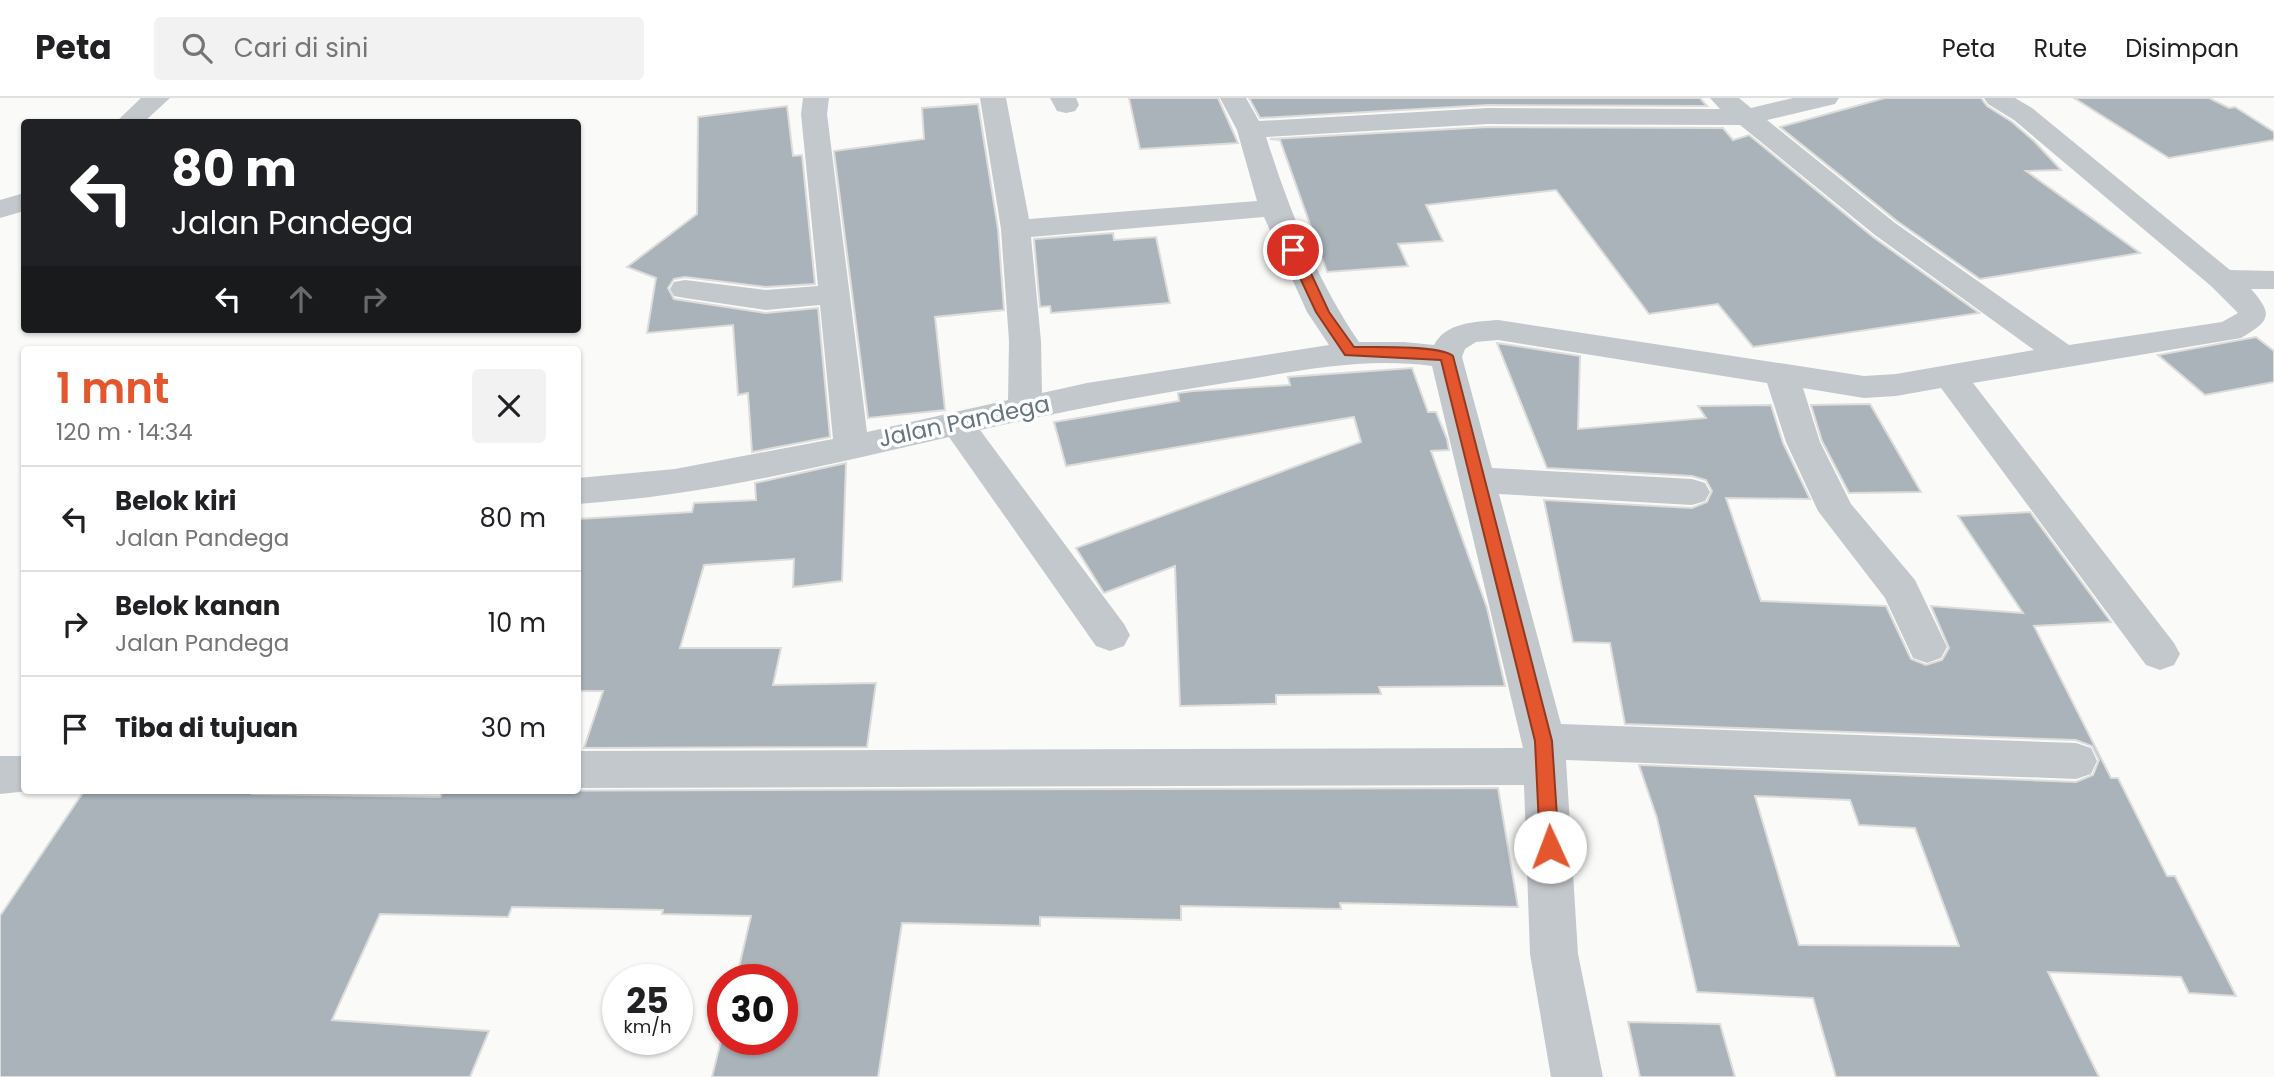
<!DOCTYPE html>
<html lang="id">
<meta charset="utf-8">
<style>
body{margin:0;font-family:Poppins,sans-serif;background:#f2f2f2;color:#202124;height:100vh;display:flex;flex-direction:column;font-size:26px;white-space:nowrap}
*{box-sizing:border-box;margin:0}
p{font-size:23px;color:#757577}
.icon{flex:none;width:38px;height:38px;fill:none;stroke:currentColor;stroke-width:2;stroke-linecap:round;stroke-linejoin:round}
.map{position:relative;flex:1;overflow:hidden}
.sheet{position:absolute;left:21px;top:248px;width:560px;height:448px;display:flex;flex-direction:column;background:#fff;border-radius:7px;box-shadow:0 2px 5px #0004}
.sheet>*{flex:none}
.guide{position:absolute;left:21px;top:21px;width:560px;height:214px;border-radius:7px;box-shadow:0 2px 5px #0004;background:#202124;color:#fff;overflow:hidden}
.speed{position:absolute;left:602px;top:866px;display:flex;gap:14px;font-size:35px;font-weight:700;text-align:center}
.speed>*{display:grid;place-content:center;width:91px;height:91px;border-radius:50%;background:#fff;box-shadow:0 2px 5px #0004;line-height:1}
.speed small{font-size:18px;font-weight:400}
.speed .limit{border:10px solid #d22;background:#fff;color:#111}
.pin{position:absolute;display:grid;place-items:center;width:60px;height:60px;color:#fff;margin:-30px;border:4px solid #fff;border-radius:50%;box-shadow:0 2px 7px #0007}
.me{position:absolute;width:77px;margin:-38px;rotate:358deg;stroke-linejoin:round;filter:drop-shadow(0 0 5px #0008)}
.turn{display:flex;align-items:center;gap:24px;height:147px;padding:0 35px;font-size:32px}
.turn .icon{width:91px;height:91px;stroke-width:2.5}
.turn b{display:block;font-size:49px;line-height:60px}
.lanes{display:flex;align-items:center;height:66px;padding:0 35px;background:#0003;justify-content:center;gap:35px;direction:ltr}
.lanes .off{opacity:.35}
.round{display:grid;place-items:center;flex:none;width:74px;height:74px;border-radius:7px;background:#f2f2f2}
.headline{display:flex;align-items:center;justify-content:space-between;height:119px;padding:0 35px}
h1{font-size:42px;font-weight:600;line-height:52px;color:#e4572e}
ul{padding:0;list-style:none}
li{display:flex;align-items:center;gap:21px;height:105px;padding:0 35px;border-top:2px solid #e0e0e0}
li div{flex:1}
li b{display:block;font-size:26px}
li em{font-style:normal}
header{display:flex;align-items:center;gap:42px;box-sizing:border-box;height:98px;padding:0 35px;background:#fff;border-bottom:2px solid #e0e0e0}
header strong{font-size:33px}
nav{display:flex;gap:38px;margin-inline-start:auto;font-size:24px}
.search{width:490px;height:63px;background:#f2f2f2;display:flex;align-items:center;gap:18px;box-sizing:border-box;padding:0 24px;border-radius:7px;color:#757577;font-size:26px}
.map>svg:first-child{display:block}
.building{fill:#aab3b9;stroke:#dcdcda;stroke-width:2;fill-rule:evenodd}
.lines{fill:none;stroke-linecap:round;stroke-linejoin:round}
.street{fill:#c3c8cc;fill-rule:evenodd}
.route{fill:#e4572e;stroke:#94391e;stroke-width:2}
.labels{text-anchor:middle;stroke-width:7;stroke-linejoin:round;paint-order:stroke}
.street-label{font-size:23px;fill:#657683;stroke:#fff}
</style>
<header>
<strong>Peta</strong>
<div class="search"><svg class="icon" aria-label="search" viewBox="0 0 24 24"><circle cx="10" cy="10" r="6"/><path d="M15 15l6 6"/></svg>Cari di sini</div>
<nav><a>Peta</a><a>Rute</a><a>Disimpan</a></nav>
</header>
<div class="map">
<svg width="2274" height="979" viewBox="0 0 2274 979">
<rect width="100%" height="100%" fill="#fafaf8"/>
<!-- building -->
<g class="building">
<polygon points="1129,0 1218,0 1238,45 1140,51"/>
<polygon points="1249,0 1700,0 1707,8 1488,7 1260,20"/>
<polygon points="1885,0 1981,0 1987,8 2012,24 2034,43 2061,72 2026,73 2140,155 1980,181 1897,123 1780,29"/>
<polygon points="2074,0 2209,0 2229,10 2235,9 2274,34 2274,42 2169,60"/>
<polygon points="978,6 998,131 1004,212 935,219 945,312 868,320 834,53 924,41 922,10"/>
<polygon points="787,8 793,58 802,57 815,186 766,189 685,179 674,181 668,190 674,201 766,215 818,210 830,339 752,354 748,295 738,297 733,227 647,235 656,180 627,169 697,116 698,19"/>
<polygon points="1488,29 1723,30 1733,42 1749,37 1873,139 1979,215 1753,249 1718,206 1649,216 1556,92 1426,107 1443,143 1398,146 1408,168 1327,174 1280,42 1270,41"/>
<polygon points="1113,135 1114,142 1156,139 1170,205 1051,215 1050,208 1040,209 1034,141"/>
<polygon points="2256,239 2274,253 2274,284 2205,297 2158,257"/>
<path d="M1497 245 1580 258 1578 331 1706 320 1698 308 1771 307 1783 345 1810 401 1726 400 1761 503 1886 508 1911 561 1926 567 1942 562 1949 550 1931 508 2023 515 1958 418 2030 414 2111 524 2034 528 2111 680H2118L2167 778H2175L2236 898 2189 895 2181 879 2048 874 2099 979H1836L1813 900 1697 894 1657 720 1639 667 2076 684 2093 677 2099 662 2092 648 2076 642 1625 626 1610 545 1573 544 1544 402 1692 410 1707 404 1712 393 1706 382 1692 378 1547 370ZM1755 698 1850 702 1859 727 1915 730 1959 848 1799 847Z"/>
<polygon points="1412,270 1428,314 1436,314 1447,341 1449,352 1431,353 1487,510 1505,588 1379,589 1381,596 1276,597 1276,606 1180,608 1175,468 1104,495 1076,450 1361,344 1354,319 1066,368 1054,324 1179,303 1178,295 1193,293 1290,287 1288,279"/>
<polygon points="1870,306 1921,394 1849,395 1822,343 1811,307"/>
<polygon points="846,365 842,483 793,489 794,461 704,467 680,550 781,550 773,587 876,585 867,649 584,650 603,593 578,593 578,421 692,414 694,405 756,402 755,385"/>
<polygon points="1498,690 1518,809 1340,805 1341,811 1181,808 1181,822 1040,819 1040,828 902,825 878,979 712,979 723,935 723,942 782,942 782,882 736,882 751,818 662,816 663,812 512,809 508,819 380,816 332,922 489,933 470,979 0,979 0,818 84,693 253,693 252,696 440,699 443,693"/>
<polygon points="1628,924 1720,926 1735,979 1640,979"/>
</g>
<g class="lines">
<!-- street -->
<g class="street">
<polygon points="141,0 170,0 144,24 116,24"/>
<path d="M803 0H829L827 16 867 334 1008 302 1009 243 1001 131 980 0H1006L1029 121 1257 103 1237 32 1220 0H1246L1259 23 1488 10 1720 11 1710 0H1739L1751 10 1793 0H1839L1835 6 1767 22 1895 125 2069 247 2222 224 2238 215 2211 188 2014 22 1988 6 1984 0H2015L2032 10 2230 172 2274 173V191H2251C2274 217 2270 223 2241 240L1973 285 2174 545 2180 556 2174 567 2160 572 2146 567 1941 290 1896 298 1864 300 1803 290 1820 344 1851 406 1915 482 1947 549 1941 560 1927 565 1913 560 1885 500 1818 413 1786 344 1767 285 1498 242 1476 244 1465 251 1462 259 1492 370 1692 381 1705 385 1710 394 1705 403 1692 407 1499 396 1561 626 2076 645 2091 650 2097 663 2091 676 2076 681 1566 662 1578 856 1603 979H1551L1530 856 1524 687 578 690V653L1523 650 1432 268C1362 259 1300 273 1231 284 1147 297 1064 313 980 332L1124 526 1130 537 1124 548 1110 553 1096 548 949 339C826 367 704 398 578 406V380L675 371 833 341 820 207 766 212 685 200 674 198 670 191 674 184 685 182 766 192 818 188 801 16ZM1488 26 1740 27 1875 137 2034 252 1896 276 1864 278 1498 222C1475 224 1446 224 1434 247L1404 244H1359C1316 181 1289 111 1266 39ZM1264 119 1307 214 1329 247 1087 285 1042 295 1041 243 1031 139Z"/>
<polygon points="1050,0 1076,0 1079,7 1075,13 1066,15 1057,13"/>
<polygon points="24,95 24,113 0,120 0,102"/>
<polygon points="0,658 24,658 24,693 29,693 0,696"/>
</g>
</g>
<!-- route -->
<path class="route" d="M1293 148 1300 152 1329 214 1354 249C1373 249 1441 247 1453 258L1552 643 1559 749 1556 755 1550 757 1543 755 1540 749 1535 643 1441 262 1345 257 1316 214 1287 152Z"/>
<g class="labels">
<!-- street labels -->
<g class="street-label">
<text transform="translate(964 323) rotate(-12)" y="8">Jalan Pandega</text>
</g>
</g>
</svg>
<div class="speed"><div>25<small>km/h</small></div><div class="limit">30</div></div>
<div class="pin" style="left:1293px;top:152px;background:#d93025"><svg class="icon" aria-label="arrive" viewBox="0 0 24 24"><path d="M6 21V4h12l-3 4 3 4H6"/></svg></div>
<svg class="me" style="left:1550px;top:749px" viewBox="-20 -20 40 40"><circle r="19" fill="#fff"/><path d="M0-13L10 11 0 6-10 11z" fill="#e4572e"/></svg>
<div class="guide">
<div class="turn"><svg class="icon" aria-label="left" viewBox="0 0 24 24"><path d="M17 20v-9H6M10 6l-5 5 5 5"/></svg><div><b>80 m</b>Jalan Pandega</div></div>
<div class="lanes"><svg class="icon" aria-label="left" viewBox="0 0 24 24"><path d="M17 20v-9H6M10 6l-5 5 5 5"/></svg><svg class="icon off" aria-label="ahead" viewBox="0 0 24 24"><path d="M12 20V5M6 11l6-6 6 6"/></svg><svg class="icon off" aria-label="right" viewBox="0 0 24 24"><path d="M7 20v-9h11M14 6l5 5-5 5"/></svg></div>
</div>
<section class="sheet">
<div class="headline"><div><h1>1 mnt</h1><p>120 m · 14:34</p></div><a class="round"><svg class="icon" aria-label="close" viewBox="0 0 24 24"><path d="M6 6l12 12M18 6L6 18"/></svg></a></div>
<ul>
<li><svg class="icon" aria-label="left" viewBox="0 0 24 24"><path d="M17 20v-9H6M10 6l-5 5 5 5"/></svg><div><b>Belok kiri</b><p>Jalan Pandega</p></div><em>80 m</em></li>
<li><svg class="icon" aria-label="right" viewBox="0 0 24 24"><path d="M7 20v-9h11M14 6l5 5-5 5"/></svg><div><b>Belok kanan</b><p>Jalan Pandega</p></div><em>10 m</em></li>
<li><svg class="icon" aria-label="arrive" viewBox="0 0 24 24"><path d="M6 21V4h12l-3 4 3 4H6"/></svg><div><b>Tiba di tujuan</b></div><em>30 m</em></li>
</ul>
</section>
</div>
